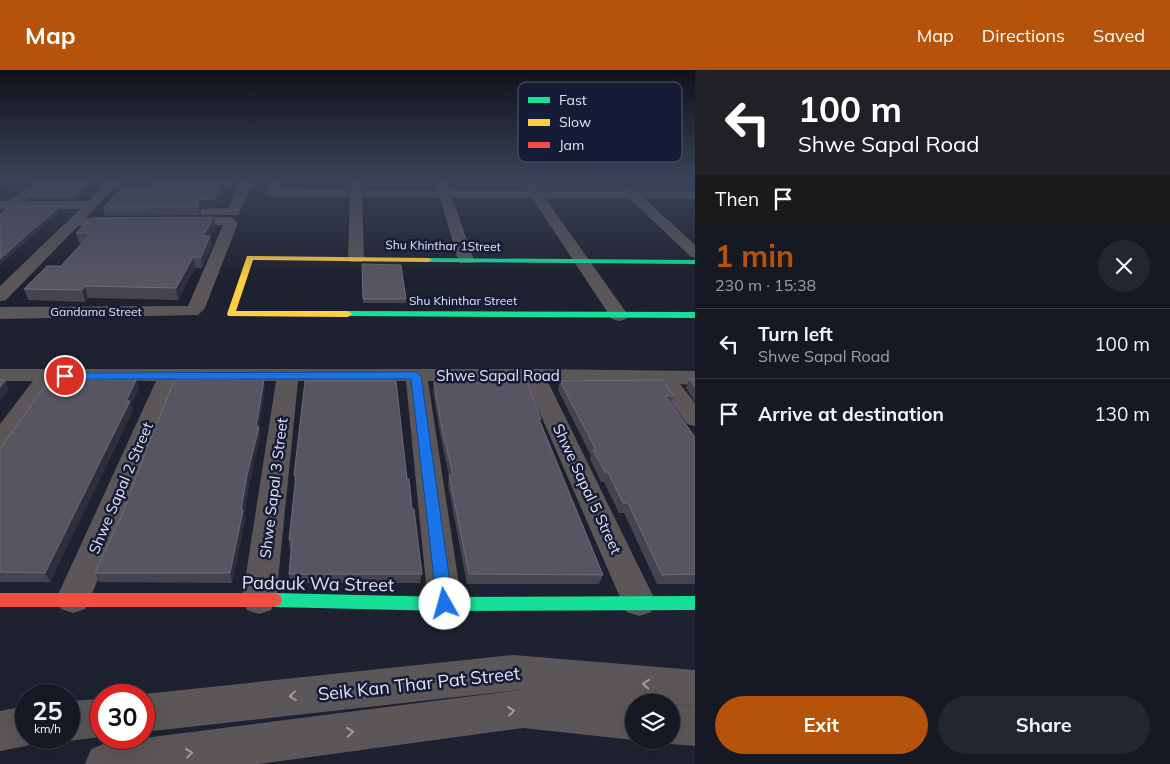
<!DOCTYPE html>
<meta charset="utf-8">
<style>
body{margin:0;font-family:Mulish,sans-serif;background:#232630;color:#f1f3f6;height:100vh;display:flex;flex-direction:column;font-size:19px;white-space:nowrap}
*{box-sizing:border-box;margin:0}
p{font-size:16px;color:#9ea0a6}
.icon{flex:none;width:28px;height:28px;fill:none;stroke:currentColor;stroke-width:2;stroke-linecap:round;stroke-linejoin:round}
.map{position:relative;flex:1;overflow:hidden}
.details{display:flex;flex-direction:column;background:#161923;width:475px}
.details>*{flex:none}
.hud{background:#202124;color:#fff;overflow:hidden}
.controls{position:absolute;left:625px;top:624px;display:grid;gap:10px}
.controls a{display:grid;place-items:center;width:55px;height:55px;border-radius:50%;background:#161923;box-shadow:0 5px 20px #0002,0 0 0 1px #353841;font-size:25px}
.speed{position:absolute;left:15px;top:614px;display:flex;gap:10px;font-size:25px;font-weight:700;text-align:center}
.speed>*{display:grid;place-content:center;width:65px;height:65px;border-radius:50%;background:#161923;box-shadow:0 5px 20px #0002,0 0 0 1px #353841;line-height:1}
.speed small{font-size:12px;font-weight:400}
.speed .limit{border:8px solid #d22;background:#fff;color:#111}
.pin{position:absolute;display:grid;place-items:center;width:42px;height:42px;color:#fff;margin:-21px;border:2px solid #fff;border-radius:50%;box-shadow:0 1px 5px #0007}
.me{position:absolute;width:55px;margin:-28px;rotate:353deg;stroke-linejoin:round;filter:drop-shadow(0 0 4px #0008)}
.turn{display:flex;align-items:center;gap:18px;height:105px;padding:0 20px;font-size:22px}
.turn .icon{width:65px;height:65px;stroke-width:2.5}
.turn b{display:block;font-size:35px;line-height:42px}
.then{display:flex;align-items:center;height:48px;padding:0 20px;background:#0003;gap:10px;font-size:19px}
.round{display:grid;place-items:center;flex:none;width:52px;height:52px;border-radius:26px;background:#232630}
.head{display:flex;align-items:center;justify-content:space-between;height:85px;padding:0 20px}
h1{font-size:30px;font-weight:700;line-height:38px;color:#b45309}
.primary-button{display:flex;gap:10px;margin-top:auto;padding:10px 20px}
.primary-button a{flex:1;height:58px;border-radius:30px;background:#b45309;color:#fff;font-size:20px;font-weight:700;line-height:58px;text-align:center}
.primary-button a+a{background:#232630;color:#f1f3f6}
ul{padding:0;list-style:none}
li{display:flex;align-items:center;gap:15px;height:70px;padding:0 20px;border-top:1px solid #353841}
li div{flex:1}
li b{display:block;font-size:19px}
li em{font-style:normal}
header{display:flex;align-items:center;gap:30px;box-sizing:border-box;height:70px;padding:0 25px;background:#b45309;color:#fff}
header strong{font-size:24px}
nav{display:flex;gap:28px;margin-inline-start:auto;font-size:18px}
main{display:flex;flex:1;min-height:0}
.map>svg:first-child{display:block}
.built{fill:#1b213e}
.lines{fill:none;stroke-linecap:round;stroke-linejoin:round}
.street{fill:#5b5758;fill-rule:evenodd}
.fast{fill:#16e098;fill-rule:evenodd}
.slow{fill:#ffcf43;fill-rule:evenodd}
.jam{fill:#f24e42;fill-rule:evenodd}
.wall{fill:#46444f}
.shaded-wall{fill:#2f2f3b}
.building{fill:#575561;stroke:#6c6c78}
.oneway{stroke:#9d9ea6}
.route{fill:#1a73e8;stroke:#114b97}
.labels{text-anchor:middle;stroke-width:5;stroke-linejoin:round;paint-order:stroke}
.far-street-label{font-size:12px;fill:#dfe4f5;stroke:#171c36}
.street-label{font-size:15px;fill:#dfe4f5;stroke:#171c36}
.near-street-label{font-size:18px;fill:#dfe4f5;stroke:#171c36}
.key{fill:#171c36;stroke:#53586f;stroke-width:1}
.key-label{font-size:14px;fill:#dfe4f5}
</style>
<header>
<strong>Map</strong>
<nav><a>Map</a><a>Directions</a><a>Saved</a></nav>
</header>
<main>
<div class="map">
<svg width="695" height="694" viewBox="0 0 695 694">
<rect width="100%" height="100%" fill="#1e212f"/>
<!-- built -->
<polygon class="built" points="633,112 695,112 695,122 644,122"/>
<g class="lines">
<!-- street -->
<g class="street">
<polygon points="34,112 48,112 25,131 88,131 107,112 120,112 86,148 120,148 127,152 120,156 78,156 6,230 0,231 0,216 80,139 16,139 10,141 0,139 0,131 9,131"/>
<polygon points="241,112 253,112 238,145 202,145 200,142 202,139 228,138"/>
<polygon points="269,112 281,112 278,119 350,120 350,112 362,112 362,120 437,120 435,112 447,112 450,120 527,120 524,116 530,112 534,113 539,121 622,121 623,117 627,116 635,121 695,121 695,129 644,128 695,175 695,188 690,186 629,128 545,128 628,245 626,249 619,251 612,249 532,128 452,128 474,190 472,193 460,193 458,190 440,128 362,127 364,189 362,192 350,192 348,189 350,127 271,127 265,123"/>
<polygon points="228,147 233,148 238,153 205,238 198,245 0,249 0,237 188,236 223,155 181,156 174,152 181,148"/>
<polygon points="0,299 534,299 695,301 695,315 680,314 695,333 695,356 687,354 657,314 548,312 656,532 651,542 639,546 627,542 622,532 526,311 428,311 462,534 457,544 445,548 433,544 428,534 406,311 298,311 276,530 271,540 259,544 247,540 242,530 276,311 178,311 90,529 85,539 73,543 61,539 56,529 156,311 56,311 9,377 0,379 0,354 33,311 0,311"/>
<polygon points="513,585 695,600 695,636 671,634 671,632 635,631 639,632 634,632 634,670 523,658 259,694 85,694 91,679 106,673 520,620 144,662 144,625 141,625 144,624"/>
<polygon points="101,629 101,667 69,671 62,668 69,668 69,631"/>
<polygon points="671,634 695,636 695,676 671,674 662,670 671,670"/>
<polygon points="26,636 26,668 41,668 40,670 26,676 0,681 0,641"/>
</g>
<!-- fast -->
<g class="fast">
<polygon points="425,188 695,190 695,194 428,192 424,190"/>
<polygon points="348,241 695,242 695,248 345,246 345,242"/>
<polygon points="274,523 445,527 695,526 695,540 445,541 274,537 268,535 266,530 268,525"/>
</g>
<!-- slow -->
<polygon class="slow" points="247,186 428,188 432,190 428,192 253,190 236,241 348,241 352,244 348,247 228,246 227,244"/>
<!-- jam -->
<polygon class="jam" points="0,523 274,523 280,525 282,530 280,535 274,537 0,537"/>
</g>
<!-- wall -->
<g class="wall">
<polygon points="93,112 75,129 30,129 29,126"/>
<polygon points="237,112 233,120 224,120 215,137 200,138 199,140 200,145 105,146 103,138 151,117"/>
<polygon points="215,157 210,166 212,176 202,198 195,198 178,230 88,228 85,232 28,230 24,219 61,196 82,173 79,173 76,163"/>
<polygon points="362,194 406,229 406,233 363,233"/>
<polygon points="689,309 695,309 695,332 686,318"/>
<polygon points="136,310 139,319 131,334 133,340 50,512 0,512 0,379"/>
<polygon points="560,311 674,326 671,333 695,367 695,514 657,514 624,443 619,443 604,412 601,412 590,389 591,386 558,320"/>
<polygon points="434,312 541,349 540,351 603,505 599,514 467,514 448,415 449,406 440,363 433,321"/>
<polygon points="265,319 259,358 260,366 249,415 244,444 245,450 232,513 99,512 95,503"/>
<polygon points="294,405 407,409 422,504 420,513 290,513 289,504 291,480 290,480 289,470 295,414"/>
</g>
<!-- shaded-wall -->
<g class="shaded-wall">
<polygon points="3,112 17,112 0,116 0,113"/>
<polygon points="89,112 93,112 75,129 74,126"/>
<polygon points="232,112 237,112 233,120 232,113"/>
<polygon points="223,113 224,120 215,137 200,138 199,140 197,133 199,130"/>
<polygon points="60,137 62,141 32,166 0,195 0,189 31,161"/>
<polygon points="214,147 215,157 205,176 203,166"/>
<polygon points="210,166 212,176 202,198 201,187"/>
<polygon points="193,187 195,198 178,230 176,218"/>
<polygon points="85,216 88,228 85,232 82,220"/>
<polygon points="6,310 9,319 0,331 0,317"/>
<polygon points="136,310 139,319 131,334 133,340 50,512 45,503"/>
<polygon points="264,310 265,319 259,358 260,366 249,415 244,444 245,450 232,513 230,503"/>
</g>
<!-- building -->
<g class="building">
<polygon points="47,112 89,112 74,126 29,126"/>
<polygon points="155,112 232,112 223,113 214,129 199,130 197,133 199,137 103,138 123,117 151,117"/>
<polygon points="15,137 60,137 31,161 0,189 0,145 9,138"/>
<polygon points="214,147 203,166 210,166 201,187 193,187 176,218 85,216 82,220 24,219 47,196 61,196 91,163 76,163 91,148"/>
<polygon points="362,194 401,195 406,229 363,229"/>
<polygon points="50,309 136,310 126,331 130,331 45,503 0,502 0,379"/>
<polygon points="175,309 264,310 256,357 259,357 247,405 241,440 243,440 230,503 95,503 124,440 148,375"/>
<polygon points="689,309 695,309 695,317"/>
<polygon points="0,310 6,310 0,317"/>
<polygon points="662,310 674,326 665,326 695,367 695,504 662,505 628,433 623,433 608,402 605,402 593,380 596,380 560,311"/>
<polygon points="305,311 396,311 407,409 409,409 412,439 414,439 422,504 289,504 292,470 289,470 296,405 294,405"/>
<polygon points="434,312 527,312 541,349 539,349 603,505 469,504 449,405 453,405 441,354"/>
</g>
<!-- one-way arrows -->
<defs><path id="oneway-chevron" d="M-2-3.5L2.5 0L-2 3.5" fill="none" stroke-width="1.6" stroke-linecap="round" stroke-linejoin="round" transform="scale(1.25)"/></defs>
<g class="oneway">
<use href="#oneway-chevron" transform="translate(646 614) rotate(-175)"/>
<use href="#oneway-chevron" transform="translate(293 626) rotate(174)"/>
<use href="#oneway-chevron" transform="translate(511 641) rotate(-7)"/>
<use href="#oneway-chevron" transform="translate(350 662) rotate(-7)"/>
<use href="#oneway-chevron" transform="translate(189 683) rotate(-7)"/>
</g>
<!-- sky -->
<linearGradient id="sky" x2="0" y2="1"><stop stop-color="#10121a"/><stop offset="0.53" stop-color="#3b4358"/><stop offset="1" stop-color="#3b4358" stop-opacity="0"/></linearGradient>
<rect width="695" height="210" fill="url(#sky)"/>
<!-- route -->
<polygon class="route" points="416,302 421,306 453,534 451,539 445,541 440,539 437,534 411,309 65,309 60,306 65,303"/>
<g class="labels">
<!-- far-street labels -->
<g class="far-street-label">
<text transform="translate(443 176) rotate(1)" y="4">Shu Khinthar 1Street</text>
<text x="463" y="235">Shu Khinthar Street</text>
<text x="96" y="246">Gandama Street</text>
</g>
<!-- street labels -->
<g class="street-label">
<text x="498" y="311">Shwe Sapal Road</text>
<text transform="translate(121 418) rotate(-67)" y="5">Shwe Sapal 2 Street</text>
<text transform="translate(274 418) rotate(-83)" y="5">Shwe Sapal 3 Street</text>
<text transform="translate(587 419) rotate(65)" y="5">Shwe Sapal 5 Street</text>
</g>
<!-- near-street labels -->
<g class="near-street-label">
<text transform="translate(318 514) rotate(1)" y="6">Padauk Wa Street</text>
<text transform="translate(419 614) rotate(-6)" y="6">Seik Kan Thar Pat Street</text>
</g>
</g>
<!-- legend -->
<rect x="518" y="12" width="164" height="80" rx="8" class="key"/>
<rect x="528" y="27" width="22" height="6" fill="#16e098"/>
<rect x="528" y="49" width="22" height="7" fill="#ffcf43"/>
<rect x="528" y="72" width="22" height="6" fill="#f24e42"/>
<g class="key-label">
<text x="559" y="35">Fast</text>
<text x="559" y="57">Slow</text>
<text x="559" y="80">Jam</text>
</g>
</svg>
<div class="controls">
<a><svg class="icon" aria-label="layers" viewBox="0 0 24 24"><path d="M12 4l9 5-9 5-9-5zM3 14l9 5 9-5"/></svg></a>
</div>
<div class="speed"><div>25<small>km/h</small></div><div class="limit">30</div></div>
<div class="pin" style="left:65px;top:306px;background:#d93025"><svg class="icon" aria-label="arrive" viewBox="0 0 24 24"><path d="M6 21V4h12l-3 4 3 4H6"/></svg></div>
<svg class="me" style="left:445px;top:534px" viewBox="-20 -20 40 40"><circle r="19" fill="#fff"/><path d="M0-13L10 11 0 6-10 11z" fill="#1a73e8"/></svg>
</div>
<section class="details">
<div class="hud">
<div class="turn"><svg class="icon" aria-label="left" viewBox="0 0 24 24"><path d="M17 20v-9H6M10 6l-5 5 5 5"/></svg><div><b>100 m</b>Shwe Sapal Road</div></div>
<div class="then">Then<svg class="icon" aria-label="arrive" viewBox="0 0 24 24"><path d="M6 21V4h12l-3 4 3 4H6"/></svg></div>
</div>
<div class="head"><div><h1>1 min</h1><p>230 m · 15:38</p></div><a class="round"><svg class="icon" aria-label="close" viewBox="0 0 24 24"><path d="M6 6l12 12M18 6L6 18"/></svg></a></div>
<ul>
<li><svg class="icon" aria-label="left" viewBox="0 0 24 24"><path d="M17 20v-9H6M10 6l-5 5 5 5"/></svg><div><b>Turn left</b><p>Shwe Sapal Road</p></div><em>100 m</em></li>
<li><svg class="icon" aria-label="arrive" viewBox="0 0 24 24"><path d="M6 21V4h12l-3 4 3 4H6"/></svg><div><b>Arrive at destination</b></div><em>130 m</em></li>
</ul>
<div class="primary-button"><a>Exit</a><a>Share</a></div>
</section>
</main>
